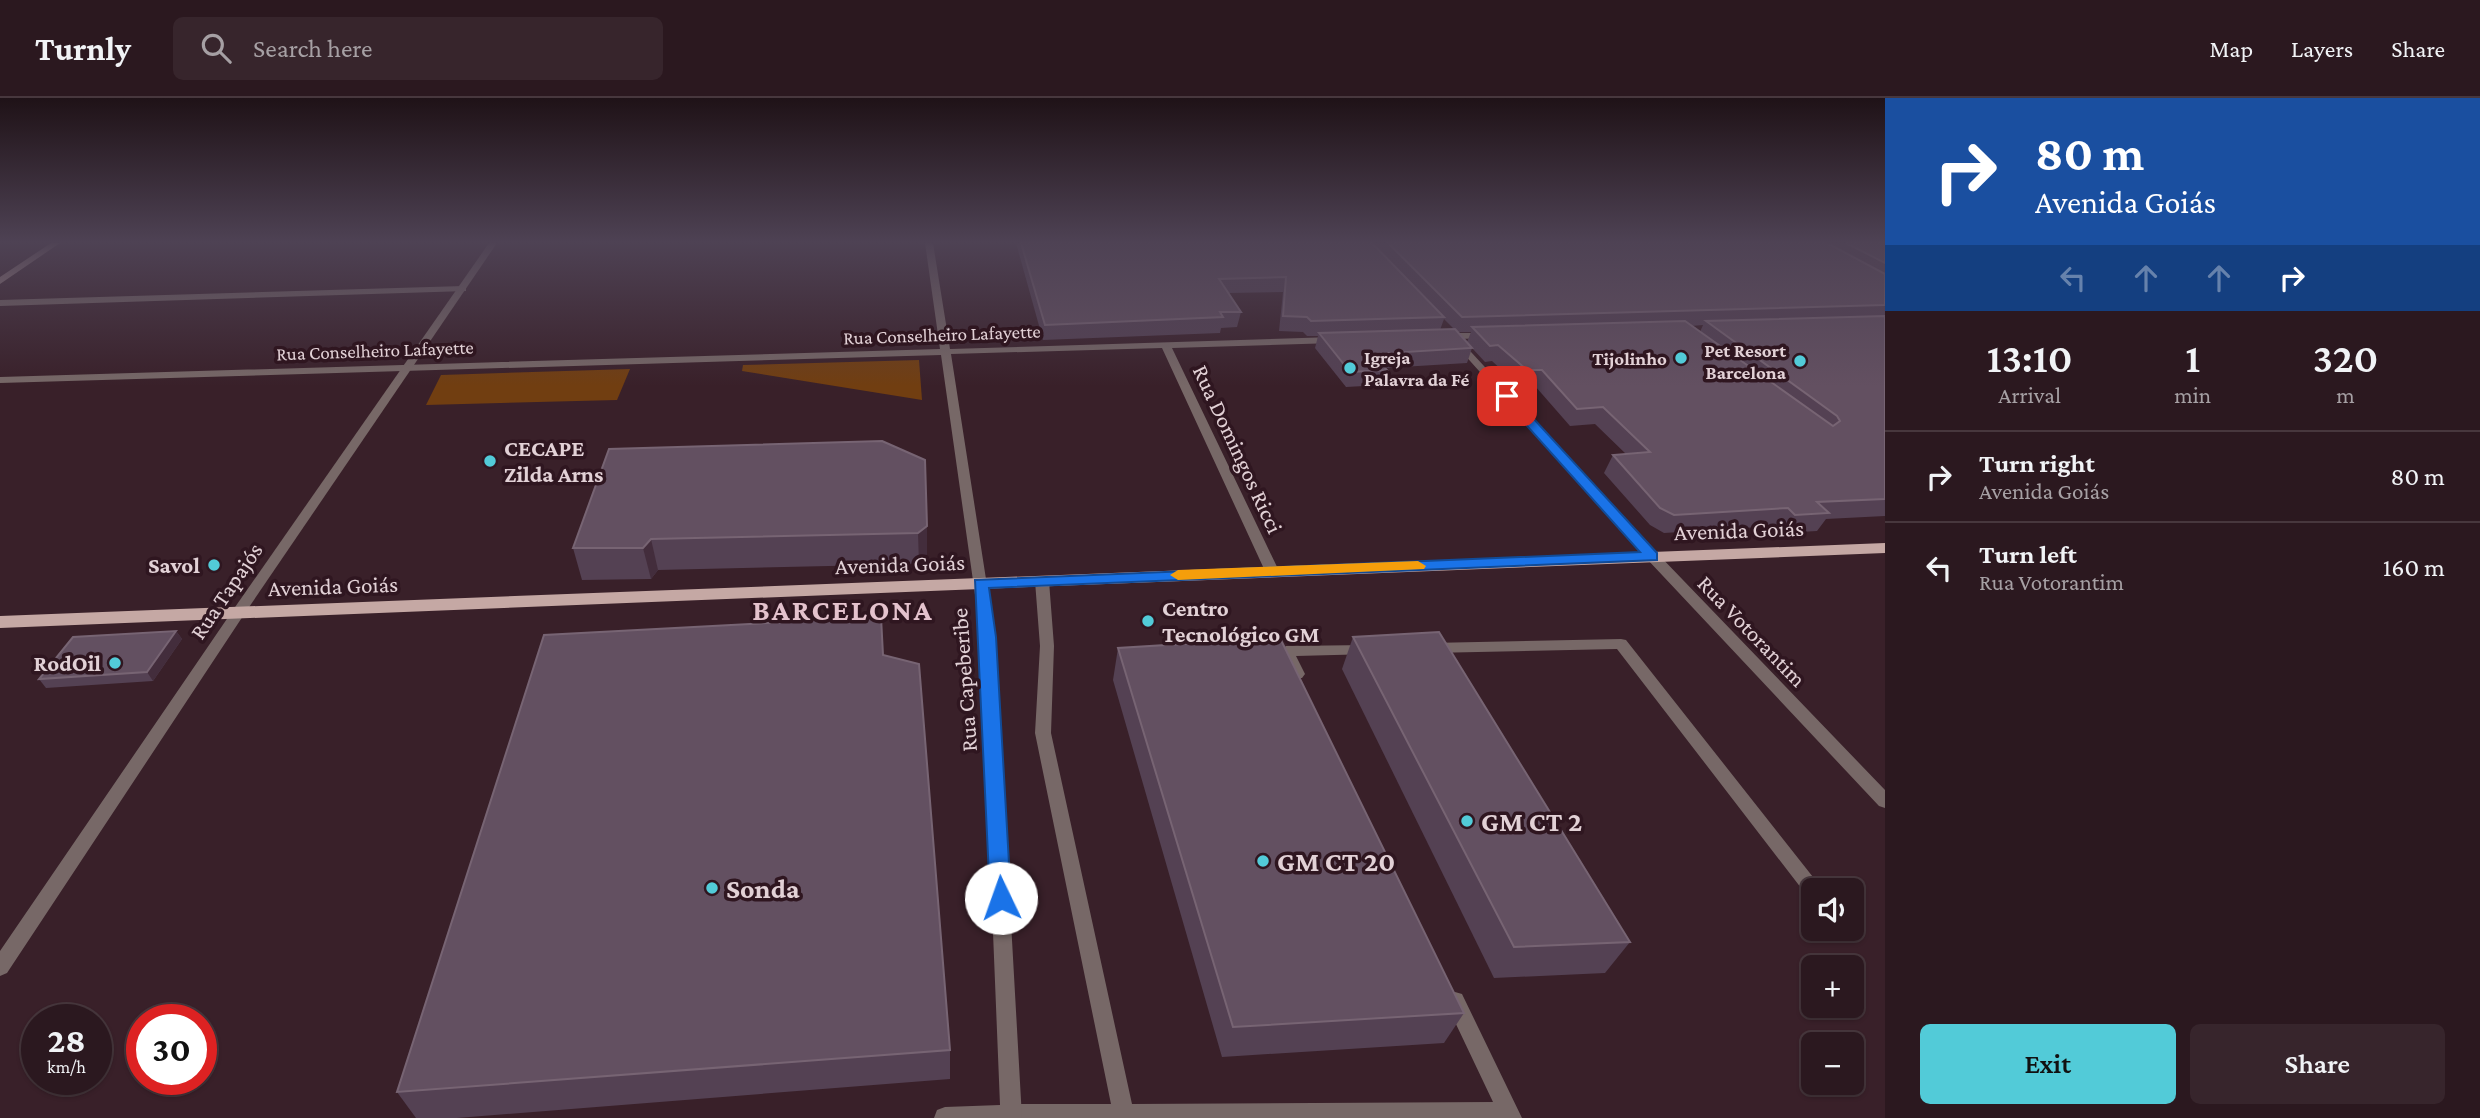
<!DOCTYPE html>
<meta charset="utf-8">
<style>
body{margin:0;font-family:"Crimson Pro",serif;background:#37252c;color:#f1f3f6;height:100vh;display:flex;flex-direction:column;font-size:26px;white-space:nowrap}
*{box-sizing:border-box;margin:0}
p{font-size:23px;color:#a6a0a4}
.icon{flex:none;width:38px;height:38px;fill:none;stroke:currentColor;stroke-width:2;stroke-linecap:round;stroke-linejoin:round}
.map{position:relative;flex:1;overflow:hidden}
.details{display:flex;flex-direction:column;background:#2b181f;width:595px}
.details>*{flex:none}
.top-card{background:#1a4fa0;color:#fff;overflow:hidden}
.buttons{position:absolute;left:1801px;top:780px;display:grid;gap:14px}
.buttons a{display:grid;place-items:center;width:63px;height:63px;border-radius:10px;background:#2b181f;box-shadow:0 2px 5px #0004,0 0 0 2px #47373d;font-size:35px}
.speed{position:absolute;left:21px;top:906px;display:flex;gap:14px;font-size:35px;font-weight:700;text-align:center}
.speed>*{display:grid;place-content:center;width:91px;height:91px;border-radius:50%;background:#2b181f;box-shadow:0 2px 5px #0004,0 0 0 2px #47373d;line-height:1}
.speed small{font-size:18px;font-weight:400}
.speed .limit{border:10px solid #d22;background:#fff;color:#111}
.pin{position:absolute;display:grid;place-items:center;width:60px;height:60px;color:#fff;margin:-30px;border-radius:14px;box-shadow:0 4px 10px #0006}
.me{position:absolute;width:77px;margin:-38px;rotate:357deg;stroke-linejoin:round;filter:drop-shadow(0 0 5px #0008)}
.turn{display:flex;align-items:center;gap:24px;height:147px;padding:0 35px;font-size:32px}
.turn .icon{width:91px;height:91px;stroke-width:2.5}
.turn b{display:block;font-size:49px;line-height:60px}
.lanes{display:flex;align-items:center;height:66px;padding:0 35px;background:#0003;justify-content:center;gap:35px;direction:ltr}
.lanes .off{opacity:.35}
.eta{display:flex;justify-content:space-evenly;align-items:center;height:119px;text-align:center}
.eta b{font-size:42px;font-weight:600;line-height:49px}
.primary-button{display:flex;gap:14px;margin-top:auto;padding:14px 35px}
.primary-button a{flex:1;height:80px;border-radius:10px;background:#52cbd8;color:#111;font-size:28px;font-weight:600;line-height:80px;text-align:center}
.primary-button a+a{background:#37252c;color:#f1f3f6}
ul{padding:0;list-style:none}
li{display:flex;align-items:center;gap:21px;height:91px;padding:0 35px;border-top:2px solid #47373d}
li div{flex:1}
li b{display:block;font-size:26px}
li em{font-style:normal}
header{display:flex;align-items:center;gap:42px;box-sizing:border-box;height:98px;padding:0 35px;background:#2b181f;border-bottom:2px solid #47373d}
header strong{font-size:33px}
nav{display:flex;gap:38px;margin-inline-start:auto;font-size:24px}
.search{width:490px;height:63px;background:#37252c;display:flex;align-items:center;gap:18px;box-sizing:border-box;padding:0 24px;border-radius:10px;color:#a6a0a4;font-size:26px}
main{display:flex;flex:1;min-height:0}
.map>svg:first-child{display:block}
.green{fill:#713e11}
.lines{fill:none;stroke-linecap:round;stroke-linejoin:round}
.service{fill:#776867;fill-rule:evenodd}
.minor{fill:#776867;fill-rule:evenodd}
.tertiary{fill:#776867;fill-rule:evenodd}
.secondary{fill:#a38c89;fill-rule:evenodd}
.primary{fill:#c5a8a4;fill-rule:evenodd}
.wall{fill:#544153;fill-rule:evenodd}
.shaded-wall{fill:#432d3c}
.building{fill:#635061;stroke:#776473;stroke-width:2}
.route{fill:#1a73e8;stroke:#114b97;stroke-width:2}
.slow{fill:#f59e0b}
.poi-dot{fill:#52cbd8;stroke:#2f1620;stroke-width:2.5}
.labels{text-anchor:middle;stroke-width:7;stroke-linejoin:round;paint-order:stroke}
.far-street-label{font-size:19px;fill:#e2d1d6;stroke:#2f1620}
.far-poi-label{font-size:19px;font-weight:bold;fill:#e2d1d6;stroke:#2f1620;text-anchor:end}
.poi-label{font-size:23px;font-weight:bold;fill:#e2d1d6;stroke:#2f1620;text-anchor:start}
.street-label{font-size:23px;fill:#e2d1d6;stroke:#2f1620}
.near-poi-label{font-size:28px;font-weight:bold;fill:#e2d1d6;stroke:#2f1620;text-anchor:start}
.district-label{font-size:30px;font-weight:bold;letter-spacing:2px;fill:#e4c2cd;stroke:#2f1620}
</style>
<header>
<strong>Turnly</strong>
<div class="search"><svg class="icon" aria-label="search" viewBox="0 0 24 24"><circle cx="10" cy="10" r="6"/><path d="M15 15l6 6"/></svg>Search here</div>
<nav><a>Map</a><a>Layers</a><a>Share</a></nav>
</header>
<main>
<div class="map">
<svg width="1885" height="1020" viewBox="0 0 1885 1020">
<rect width="100%" height="100%" fill="#392029"/>
<!-- green -->
<g class="green">
<polygon points="919,262 922,302 742,273 743,267"/>
<polygon points="630,271 617,302 426,307 441,277"/>
</g>
<g class="lines">
<!-- service -->
<g class="service">
<polygon points="1042,479 1049,483 1054,548 1051,635 1132,1006 1493,1004 1445,903 1448,896 1455,894 1462,896 1522,1020 1001,1020 1000,1017 1003,1009 1011,1006 1111,1006 1035,635 1040,548 1035,483"/>
<polygon points="1621,541 1626,542 1824,793 1813,793 1813,800 1808,799 1617,551 1430,555 1423,550 1430,545"/>
<polygon points="1368,547 1373,548 1375,552 1373,556 1296,558 1305,576 1302,580 1292,580 1279,553 1286,548"/>
</g>
<!-- minor -->
<g class="minor">
<polygon points="925,145 933,145 950,251 1334,239 1339,242 1334,245 1172,250 1279,473 1272,477 1265,473 1162,250 951,256 995,539 1022,1020 934,1020 937,1012 945,1009 1000,1007 981,539 941,257 0,285 0,279 940,251"/>
<polygon points="463,188 466,189 466,193 0,208 0,202"/>
<polygon points="1442,235 1491,235 1491,239 1488,240 1459,241 1657,455 1885,692 1885,710 1879,708 1647,461 1454,245 1452,243 1455,241 1439,240 1437,238"/>
<polygon points="238,510 245,515 243,518 7,875 0,878 0,853 233,512"/>
</g>
<!-- tertiary -->
<polygon class="tertiary" points="489,145 497,145 243,518 233,518 231,515 233,512"/>
<!-- secondary -->
<polygon class="secondary" points="51,145 60,145 0,186 0,179"/>
<!-- primary -->
<polygon class="primary" points="1885,445 1885,455 0,530 0,518"/>
</g>
<!-- wall -->
<g class="wall">
<path d="M1016 145H1885V418L1826 421 1817 433 1783 435 1776 428 1664 435 1650 427 1604 375 1613 357 1626 356 1595 326 1570 328 1535 288 1520 289 1492 263 1485 264 1472 250 1467 265 1385 270 1387 272 1382 287 1346 289 1315 250 1318 238H1307L1303 234 1279 233 1283 194 1228 195 1241 214 1237 229 1221 230 1220 235 1043 242ZM1444 221 1454 231 1440 232ZM1703 227 1700 234 1691 228ZM1458 234H1471L1467 244Z"/>
<polygon points="925,362 927,459 919,466 658,472 651,481 582,482 573,450"/>
<polygon points="176,533 182,541 153,583 46,590 39,581"/>
<polygon points="1353,539 1630,844 1605,875 1494,880 1342,571"/>
<polygon points="1118,550 1464,915 1444,945 1222,959 1113,582"/>
<polygon points="883,557 950,952 950,981 457,1020 416,1020 397,994"/>
</g>
<!-- shaded-wall -->
<g class="shaded-wall">
<polygon points="927,428 927,459 919,466 918,435"/>
<polygon points="651,441 658,472 651,481 643,450"/>
<polygon points="176,533 182,541 153,583 147,574"/>
</g>
<!-- building -->
<g class="building">
<polygon points="1021,145 1372,145 1444,219 1311,223 1307,219 1283,218 1286,179 1219,181 1241,214 1220,214 1223,219 1045,227"/>
<polygon points="1388,145 1827,145 1885,176 1885,207 1462,219"/>
<polygon points="1846,145 1885,145 1885,165"/>
<polygon points="1885,218 1885,401 1817,404 1829,415 1795,417 1788,410 1674,417 1660,410 1613,357 1650,354 1603,309 1577,311 1542,272 1527,272 1498,247 1490,248 1472,229 1685,223 1833,328 1840,323 1837,318 1706,223"/>
<polygon points="1455,231 1472,250 1372,256 1387,272 1350,274 1319,235"/>
<polygon points="882,343 925,362 927,428 918,435 651,441 643,450 573,450 609,351"/>
<polygon points="881,519 883,557 919,566 950,952 397,994 544,537"/>
<polygon points="176,533 147,574 39,581 73,539"/>
<polygon points="1439,534 1630,844 1514,849 1353,539"/>
<polygon points="1280,540 1464,915 1233,929 1118,550"/>
</g>
<!-- sky -->
<linearGradient id="sky" x2="0" y2="1"><stop stop-color="#1f1217"/><stop offset="0.5" stop-color="#4e4254"/><stop offset="1" stop-color="#4e4254" stop-opacity="0"/></linearGradient>
<rect width="1885" height="288" fill="url(#sky)"/>
<!-- route -->
<polygon class="route" points="1503,296 1511,296 1657,455 1657,462 989,490 996,539 1011,800 1008,806 1001,809 993,806 990,800 975,482 1640,454 1503,301"/>
<!-- slow -->
<polygon class="slow" points="1418,463 1426,468 1424,471 1178,482 1170,477 1178,472"/>
<!-- markers -->
<g class="poi-dot">
<circle cx="1681" cy="260" r="7"/>
<circle cx="1800" cy="263" r="7"/>
<circle cx="1350" cy="270" r="7"/>
<circle cx="490" cy="363" r="7"/>
<circle cx="214" cy="467" r="7"/>
<circle cx="1148" cy="523" r="7"/>
<circle cx="115" cy="565" r="7"/>
<circle cx="1467" cy="723" r="7"/>
<circle cx="1263" cy="763" r="7"/>
<circle cx="712" cy="790" r="7"/>
</g>
<g class="labels">
<!-- far-street labels -->
<g class="far-street-label">
<text transform="translate(942 236) rotate(-2)" y="7">Rua Conselheiro Lafayette</text>
<text transform="translate(375 252) rotate(-2)" y="7">Rua Conselheiro Lafayette</text>
</g>
<!-- far-poi labels -->
<g class="far-poi-label">
<text x="1786" y="259">Pet Resort<tspan x="1786" dy="22">Barcelona</tspan></text>
<text x="1364" y="266" text-anchor="start">Igreja<tspan x="1364" dy="22">Palavra da Fé</tspan></text>
<text x="1667" y="267">Tijolinho</text>
</g>
<!-- poi labels -->
<g class="poi-label">
<text x="504" y="358">CECAPE<tspan x="504" dy="26">Zilda Arns</tspan></text>
<text x="200" y="475" text-anchor="end">Savol</text>
<text x="1162" y="518">Centro<tspan x="1162" dy="26">Tecnológico GM</tspan></text>
<text x="101" y="573" text-anchor="end">RodOil</text>
</g>
<!-- street labels -->
<g class="street-label">
<text transform="translate(1238 351) rotate(65)" y="8">Rua Domingos Ricci</text>
<text transform="translate(1739 432) rotate(-2)" y="8">Avenida Goiás</text>
<text transform="translate(900 466) rotate(-2)" y="8">Avenida Goiás</text>
<text transform="translate(333 488) rotate(-2)" y="8">Avenida Goiás</text>
<text transform="translate(226 493) rotate(-56)" y="8">Rua Tapajós</text>
<text transform="translate(1752 533) rotate(46)" y="8">Rua Votorantim</text>
<text transform="translate(964 582) rotate(-94)" y="8">Rua Capeberibe</text>
</g>
<!-- near-poi labels -->
<g class="near-poi-label">
<text x="1481" y="733">GM CT 2</text>
<text x="1277" y="773">GM CT 20</text>
<text x="726" y="800">Sonda</text>
</g>
<!-- district labels -->
<g class="district-label">
<text x="843" y="522">BARCELONA</text>
</g>
</g>
</svg>
<div class="buttons">
<a><svg class="icon" aria-label="sound" viewBox="0 0 24 24"><path d="M4 9h4l5-4v14l-5-4H4zM17 9q2 3 0 6"/></svg></a>
<a>+</a>
<a>−</a>
</div>
<div class="speed"><div>28<small>km/h</small></div><div class="limit">30</div></div>
<div class="pin" style="left:1507px;top:298px;background:#d93025"><svg class="icon" aria-label="arrive" viewBox="0 0 24 24"><path d="M6 21V4h12l-3 4 3 4H6"/></svg></div>
<svg class="me" style="left:1001px;top:800px" viewBox="-20 -20 40 40"><circle r="19" fill="#fff"/><path d="M0-13L10 11 0 6-10 11z" fill="#1a73e8"/></svg>
</div>
<section class="details">
<div class="top-card">
<div class="turn"><svg class="icon" aria-label="right" viewBox="0 0 24 24"><path d="M7 20v-9h11M14 6l5 5-5 5"/></svg><div><b>80 m</b>Avenida Goiás</div></div>
<div class="lanes"><svg class="icon off" aria-label="left" viewBox="0 0 24 24"><path d="M17 20v-9H6M10 6l-5 5 5 5"/></svg><svg class="icon off" aria-label="ahead" viewBox="0 0 24 24"><path d="M12 20V5M6 11l6-6 6 6"/></svg><svg class="icon off" aria-label="ahead" viewBox="0 0 24 24"><path d="M12 20V5M6 11l6-6 6 6"/></svg><svg class="icon" aria-label="right" viewBox="0 0 24 24"><path d="M7 20v-9h11M14 6l5 5-5 5"/></svg></div>
</div>
<div class="eta">
<div><b>13:10</b><p>Arrival</p></div>
<div><b>1</b><p>min</p></div>
<div><b>320</b><p>m</p></div>
</div>
<ul>
<li><svg class="icon" aria-label="right" viewBox="0 0 24 24"><path d="M7 20v-9h11M14 6l5 5-5 5"/></svg><div><b>Turn right</b><p>Avenida Goiás</p></div><em>80 m</em></li>
<li><svg class="icon" aria-label="left" viewBox="0 0 24 24"><path d="M17 20v-9H6M10 6l-5 5 5 5"/></svg><div><b>Turn left</b><p>Rua Votorantim</p></div><em>160 m</em></li>
</ul>
<div class="primary-button"><a>Exit</a><a>Share</a></div>
</section>
</main>
